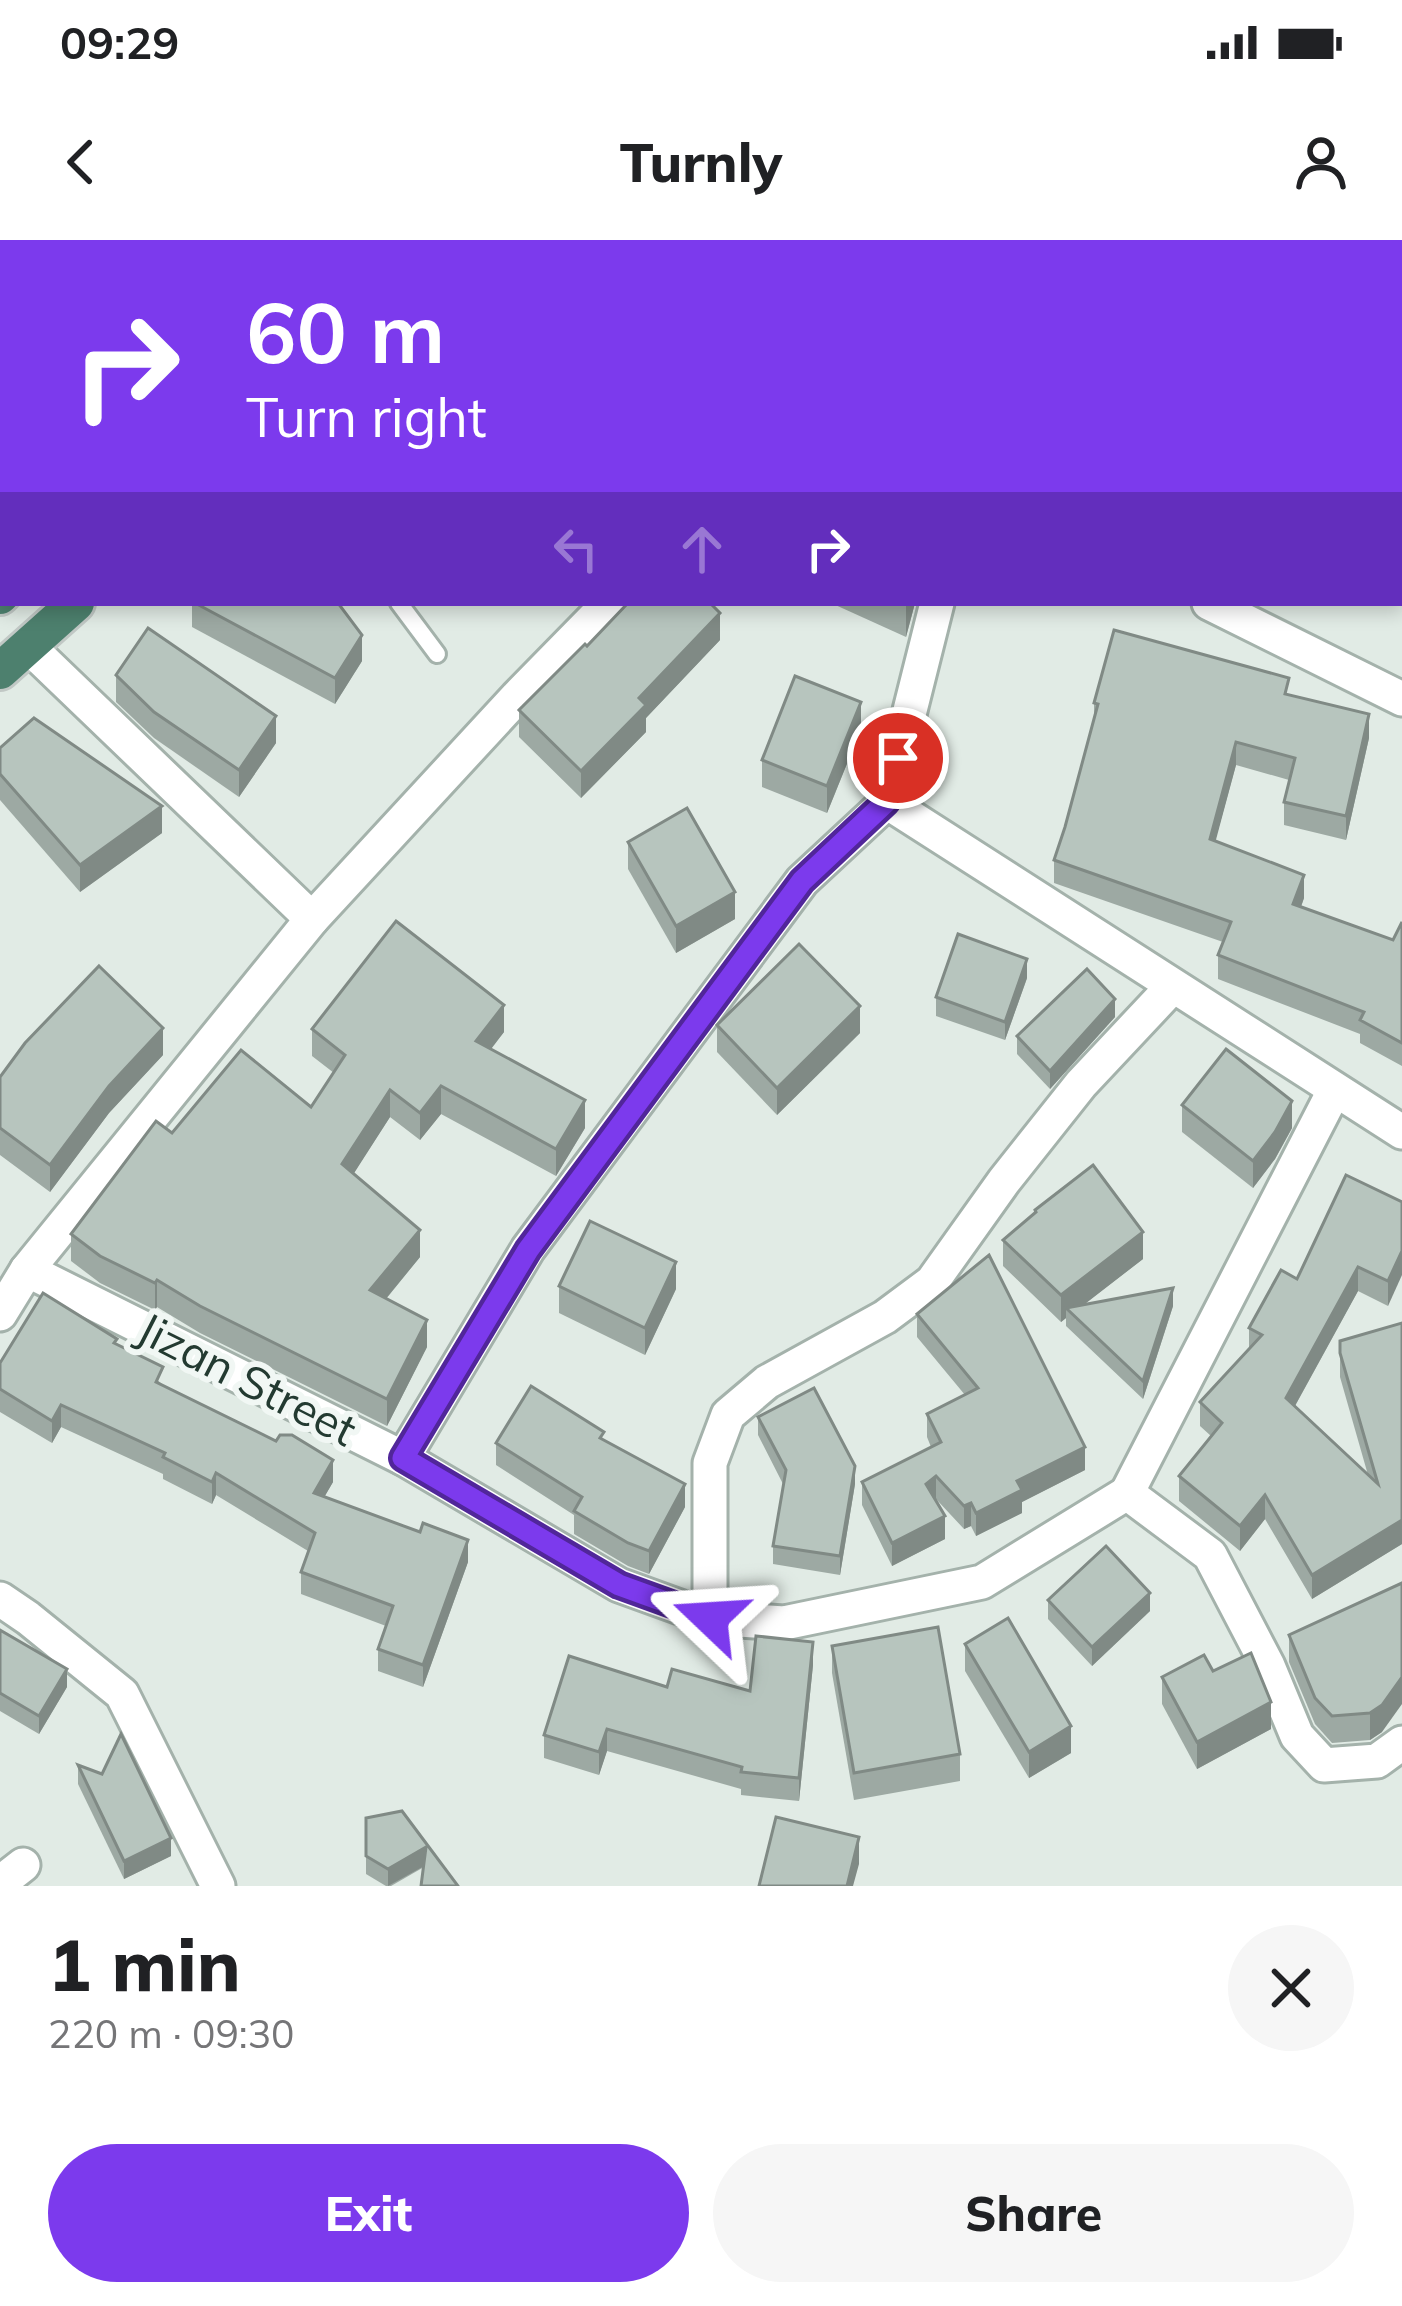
<!DOCTYPE html>
<meta charset="utf-8">
<style>
body{margin:0;font-family:Mulish,sans-serif;background:#f6f6f6;color:#202124;height:100vh;display:flex;flex-direction:column;font-size:45px;white-space:nowrap}
*{box-sizing:border-box;margin:0}
p{font-size:39px;color:#757577}
.icon{flex:none;width:66px;height:66px;fill:none;stroke:currentColor;stroke-width:2;stroke-linecap:round;stroke-linejoin:round}
.map{position:relative;height:1646px;overflow:hidden}
.drawer{display:flex;flex-direction:column;background:#fff;flex:1}
.drawer>*{flex:none}
.banner{position:absolute;left:0px;top:0px;width:1404px;height:366px;box-shadow:0 6px 18px #0003;background:#7c3aed;color:#fff;overflow:hidden}
.pin{position:absolute;display:grid;place-items:center;width:102px;height:102px;color:#fff;margin:-51px;border:6px solid #fff;border-radius:50%;box-shadow:0 3px 12px #0007}
.me{position:absolute;width:132px;margin:-66px;rotate:290deg;stroke-linejoin:round;filter:drop-shadow(0 0 9px #0008)}
.turn{display:flex;align-items:center;gap:42px;height:252px;padding:0 48px;font-size:54px}
.turn .icon{width:156px;height:156px;stroke-width:2.5}
.turn b{display:block;font-size:84px;line-height:102px}
.lanes{display:flex;align-items:center;height:114px;padding:0 48px;background:#0003;justify-content:center;gap:60px;direction:ltr}
.lanes .off{opacity:.35}
.round{display:grid;place-items:center;flex:none;width:126px;height:126px;border-radius:63px;background:#f6f6f6}
.head{display:flex;align-items:center;justify-content:space-between;height:204px;padding:0 48px}
h1{font-size:72px;font-weight:800;line-height:90px}
.action{display:flex;gap:24px;margin-top:auto;padding:24px 48px}
.action a{flex:1;height:138px;border-radius:72px;background:#7c3aed;color:#fff;font-size:48px;font-weight:800;line-height:138px;text-align:center}
.action a+a{background:#f6f6f6;color:#202124}
.status{display:flex;justify-content:space-between;align-items:center;height:84px;padding:0 60px;background:#fff;direction:ltr}
.status svg{height:33px;fill:currentColor}
header{display:flex;justify-content:space-between;align-items:center;height:156px;padding:0 48px;background:#fff;font-size:54px;font-weight:800}
.map>svg:first-child{display:block}
.lines{fill:none;stroke-linecap:round;stroke-linejoin:round}
.service-casing{stroke:#a4b2ab;stroke-width:22}
.minor-casing{stroke:#a4b2ab;stroke-width:39}
.trunk-casing{stroke:#c1c8c5;stroke-width:42}
.service{stroke:#fff;stroke-width:16}
.minor{stroke:#fff;stroke-width:33}
.trunk{stroke:#4d806e;stroke-width:36}
.wall{fill:#9da9a3}
.shaded-wall{fill:#808a85}
.building{fill:#b7c5be;stroke:#808a85;stroke-width:3}
.route-casing{stroke:#51269a;stroke-width:30}
.route{stroke:#7c3aed;stroke-width:21}
.labels{text-anchor:middle;stroke-width:12;stroke-linejoin:round;paint-order:stroke}
.street-label{font-size:45px;fill:#233a31;stroke:#f1f7f4}
</style>
<div class="status"><b>09:29</b><svg viewBox="0 0 49 12"><path d="M0 12V9h3v3zM5 12V6h3v6zM10 12V3h3v9zM15 12V0h3v12zM26 1h20v11H26zM47 4h2v5h-2z"/></svg></div>
<header><svg class="icon" aria-label="back" viewBox="0 0 24 24"><path d="M15 5l-7 7 7 7"/></svg>Turnly<svg class="icon" aria-label="person" viewBox="0 0 24 24"><circle cx="12" cy="8" r="4"/><path d="M4 21q1-7 8-7t8 7"/></svg></header>
<div class="map">
<svg width="1402" height="1646" viewBox="0 0 1402 1646">
<rect width="100%" height="100%" fill="#e1ebe5"/>
<g class="lines">
<defs>
<polyline id="service" points="399,363 437,414"/>
<g id="minor">
<polyline points="968,3 971,0"/>
<polyline points="0,188 3,192"/>
<polyline points="937,363 887,562 1402,892"/>
<polyline points="1209,363 1402,459"/>
<polyline points="28,406 312,679"/>
<polyline points="27,1030 403,1218 619,1345 710,1378 784,1383 982,1342 1127,1253 1210,1315 1268,1426 1297,1496 1324,1525 1377,1521 1402,1503"/>
<polyline points="0,1074 27,1030 312,679 517,457 609,363"/>
<polyline points="403,1218 528,1009 802,641 887,562"/>
<polyline points="1127,1253 1334,851"/>
<polyline points="0,1359 28,1378 122,1454 218,1646"/>
<polyline points="710,1378 710,1223 728,1175 767,1142 885,1077 932,1042 1004,941 1081,844 1172,747"/>
<polyline points="0,1643 23,1625"/>
</g>
<g id="trunk">
<polyline points="401,3 405,0"/>
<polyline points="491,3 494,0"/>
<polyline points="0,356 3,353"/>
<polyline points="0,431 76,363"/>
</g>
</defs>
<!-- service casing -->
<use href="#service" class="service-casing"/>
<!-- minor casing -->
<use href="#minor" class="minor-casing"/>
<!-- trunk casing -->
<use href="#trunk" class="trunk-casing"/>
<!-- service -->
<use href="#service" class="service"/>
<!-- minor -->
<use href="#minor" class="minor"/>
<!-- trunk -->
<use href="#trunk" class="trunk"/>
</g>
<!-- wall -->
<g class="wall">
<polygon points="0,0 257,3 3,3 3,159 0,156"/>
<polygon points="192,363 338,363 362,421 335,464 192,387"/>
<polygon points="831,363 915,363 906,397"/>
<polygon points="720,400 646,478 646,492 581,558 519,497 519,470 587,406"/>
<polygon points="116,435 276,503 239,557 154,498 116,462"/>
<polygon points="1289,455 1369,498 1346,600 1284,585 1284,562 1289,540 1236,525 1215,601 1304,658 1301,667 1393,700 1402,682 1402,826 1360,803 1360,794 1218,739 1218,715 1223,702 1054,643 1054,620 1065,587 1094,478 1094,463"/>
<polygon points="861,489 827,573 762,547 762,520"/>
<polygon points="0,508 162,593 80,652 0,560"/>
<polygon points="628,602 735,679 676,713 628,629"/>
<polygon points="1027,738 1005,800 936,776 936,757"/>
<polygon points="1115,777 1050,849 1017,814 1017,796"/>
<polygon points="717,785 860,793 777,875 717,812"/>
<polygon points="312,789 504,792 490,809 585,888 556,936 441,874 420,900 390,877 353,934 420,1017 386,1059 427,1107 387,1186 200,1093 157,1067 155,1070 100,1043 71,1021 71,994 172,893 311,867 334,833 312,816"/>
<polygon points="163,815 109,873 50,952 0,915 0,837"/>
<polygon points="1182,865 1292,888 1275,919 1253,948 1182,892"/>
<polygon points="1402,962 1388,1066 1358,1051 1295,1166 1368,1235 1340,1137 1340,1101 1402,1083 1402,1304 1312,1359 1265,1279 1240,1311 1179,1261 1179,1236 1211,1196 1200,1186 1200,1162 1249,1109 1249,1088 1297,1039"/>
<polygon points="1035,970 1143,1019 1084,1064 1173,1066 1143,1159 1066,1086 1066,1078 1061,1082 1003,1026 1003,1000 1035,973"/>
<polygon points="559,1046 676,1049 645,1115 559,1073"/>
<polygon points="917,1074 1085,1230 1022,1262 1022,1273 976,1296 971,1286 964,1289 936,1259 945,1299 892,1326 862,1265 862,1242 931,1207 927,1197 927,1174 965,1155 917,1097"/>
<polygon points="117,1104 163,1145 333,1242 324,1257 468,1322 423,1447 378,1431 378,1409 386,1386 301,1354 301,1332 308,1311 216,1255 212,1264 163,1239 163,1234 61,1187 52,1203 0,1172 0,1123"/>
<polygon points="758,1177 855,1244 840,1335 773,1324 773,1306 783,1244 758,1195"/>
<polygon points="604,1201 685,1267 649,1334 628,1326 574,1294 574,1275 496,1225 496,1203"/>
<polygon points="1402,1343 1382,1492 1370,1500 1332,1503 1315,1484 1289,1422 1289,1395"/>
<polygon points="1048,1360 1150,1371 1092,1426 1048,1379"/>
<polygon points="0,1390 67,1447 39,1494 0,1471"/>
<polygon points="965,1404 1071,1513 1029,1538 965,1431"/>
<polygon points="832,1406 960,1514 960,1541 854,1560 832,1433"/>
<polygon points="813,1425 799,1561 741,1555 741,1549 607,1511 599,1535 544,1518 544,1495 667,1447 750,1451"/>
<polygon points="1213,1431 1271,1489 1197,1529 1162,1464 1162,1437"/>
<polygon points="78,1525 171,1616 124,1639 78,1544"/>
<polygon points="366,1578 424,1627 391,1646 386,1646 366,1634"/>
</g>
<!-- shaded-wall -->
<g class="shaded-wall">
<polygon points="3,233 3,260 0,262 0,236"/>
<polygon points="906,363 915,363 906,397"/>
<polygon points="720,373 720,400 646,478 646,492 581,558 581,531 639,458"/>
<polygon points="362,395 362,421 335,464 335,438"/>
<polygon points="861,462 861,489 827,573 827,546"/>
<polygon points="1369,474 1369,498 1346,600 1346,576"/>
<polygon points="276,476 276,503 239,557 239,530"/>
<polygon points="1236,502 1236,525 1210,622 1210,599"/>
<polygon points="162,566 162,593 80,652 80,625"/>
<polygon points="1304,635 1304,658 1293,688 1293,664"/>
<polygon points="735,652 735,679 676,713 676,686"/>
<polygon points="1027,719 1027,738 1005,800 1005,782"/>
<polygon points="1115,759 1115,777 1050,849 1050,831"/>
<polygon points="504,765 504,792 476,829 476,801"/>
<polygon points="860,766 860,793 777,875 777,848"/>
<polygon points="163,788 163,815 109,873 50,952 50,925 109,846"/>
<polygon points="441,846 441,874 420,900 420,873"/>
<polygon points="390,850 390,877 342,952 342,924"/>
<polygon points="585,860 585,888 556,936 556,909"/>
<polygon points="1292,861 1292,888 1275,919 1253,948 1253,921"/>
<polygon points="420,990 420,1017 370,1078 370,1050"/>
<polygon points="1143,992 1143,1019 1072,1074 1066,1068 1066,1078 1061,1082 1061,1055"/>
<polygon points="1402,1011 1402,1035 1388,1066 1388,1041"/>
<polygon points="676,1022 676,1049 645,1115 645,1088"/>
<polygon points="1358,1027 1358,1051 1286,1182 1286,1158"/>
<polygon points="157,1040 157,1067 155,1070 155,1043"/>
<polygon points="1173,1048 1173,1066 1143,1159 1143,1141"/>
<polygon points="427,1080 427,1107 387,1186 387,1159"/>
<polygon points="61,1165 61,1187 52,1203 52,1181"/>
<polygon points="1085,1207 1085,1230 1022,1262 1022,1273 976,1296 976,1273 1017,1241"/>
<polygon points="333,1220 333,1242 314,1275 314,1253"/>
<polygon points="855,1226 855,1244 840,1335 840,1316"/>
<polygon points="216,1233 216,1255 212,1264 212,1242"/>
<polygon points="936,1236 936,1259 926,1267 926,1244"/>
<polygon points="685,1244 685,1267 649,1334 649,1311"/>
<polygon points="1265,1255 1265,1279 1240,1311 1240,1286"/>
<polygon points="971,1263 971,1286 964,1289 964,1266"/>
<polygon points="945,1276 945,1299 892,1326 892,1303"/>
<polygon points="1402,1280 1402,1304 1312,1359 1312,1335"/>
<polygon points="468,1300 468,1322 423,1447 423,1425"/>
<polygon points="1150,1353 1150,1371 1092,1426 1092,1407"/>
<polygon points="813,1402 813,1425 799,1561 799,1538"/>
<polygon points="67,1429 67,1447 39,1494 39,1476"/>
<polygon points="1402,1437 1402,1464 1382,1492 1370,1500 1370,1473"/>
<polygon points="1271,1462 1271,1489 1197,1529 1197,1502"/>
<polygon points="1071,1486 1071,1513 1029,1538 1029,1512"/>
<polygon points="607,1489 607,1511 599,1535 599,1512"/>
<polygon points="859,1597 859,1624 853,1646 847,1646"/>
<polygon points="171,1598 171,1616 124,1639 124,1621"/>
<polygon points="426,1607 426,1625 388,1646 388,1629"/>
</g>
<!-- building -->
<g class="building">
<polygon points="0,0 257,0 254,3 3,3 3,128 0,124"/>
<polygon points="562,0 770,0 768,3 559,3"/>
<polygon points="997,0 1068,0 1070,3 994,3"/>
<polygon points="1303,0 1402,0 1402,34 1401,3 1303,3"/>
<polygon points="1401,69 1402,69 1402,123 1401,122"/>
<polygon points="195,363 338,363 362,395 335,438"/>
<polygon points="628,363 710,363 720,373 639,458 646,465 581,531 519,470 585,404 587,406"/>
<polygon points="148,388 276,476 239,530 154,472 116,435"/>
<polygon points="1114,390 1289,438 1285,454 1369,474 1346,576 1284,562 1295,518 1236,502 1210,599 1304,635 1293,664 1393,700 1402,682 1402,803 1360,780 1364,772 1218,715 1231,682 1054,620 1065,587 1098,464 1094,463"/>
<polygon points="795,436 861,462 827,546 762,520"/>
<polygon points="34,478 162,566 80,625 0,534 0,508"/>
<polygon points="687,568 735,652 676,686 628,602"/>
<polygon points="396,681 504,765 476,801 585,860 556,909 441,846 420,873 390,850 342,924 420,990 370,1050 427,1080 387,1159 200,1066 157,1040 155,1043 100,1016 71,994 156,881 172,893 241,810 311,867 345,815 312,789"/>
<polygon points="958,694 1027,719 1005,782 936,757"/>
<polygon points="799,704 860,766 777,848 717,785"/>
<polygon points="99,726 163,788 109,846 50,925 0,888 0,837 25,803"/>
<polygon points="1087,729 1115,759 1050,831 1017,796"/>
<polygon points="1226,809 1292,861 1275,892 1253,921 1182,865"/>
<polygon points="1093,925 1143,992 1061,1055 1003,1000 1036,972 1035,970"/>
<polygon points="1346,935 1402,962 1402,1011 1388,1041 1358,1027 1286,1158 1378,1244 1340,1113 1340,1101 1402,1083 1402,1280 1312,1335 1265,1255 1240,1286 1179,1236 1222,1183 1200,1162 1262,1095 1249,1088 1281,1030 1297,1039"/>
<polygon points="590,981 676,1022 645,1088 559,1046"/>
<polygon points="989,1015 1085,1207 1017,1241 1022,1250 976,1273 971,1263 964,1266 936,1236 926,1244 945,1276 892,1303 862,1242 941,1202 927,1174 978,1148 917,1074"/>
<polygon points="1173,1048 1143,1141 1066,1068"/>
<polygon points="43,1053 117,1099 114,1103 163,1127 156,1142 276,1201 280,1195 292,1195 333,1220 314,1253 420,1292 423,1283 468,1300 423,1425 378,1409 393,1366 301,1332 315,1293 216,1233 212,1242 163,1217 165,1213 61,1165 52,1181 0,1149 0,1123"/>
<polygon points="531,1146 604,1192 600,1198 685,1244 649,1311 628,1303 574,1271 582,1257 496,1203"/>
<polygon points="814,1148 855,1226 840,1316 773,1306 786,1230 758,1177"/>
<polygon points="1106,1306 1150,1353 1092,1407 1048,1360"/>
<polygon points="1402,1343 1402,1437 1382,1465 1370,1473 1332,1476 1315,1458 1289,1395"/>
<polygon points="1008,1378 1071,1486 1029,1512 965,1404"/>
<polygon points="938,1387 960,1514 854,1533 832,1406"/>
<polygon points="0,1390 67,1429 39,1476 0,1453"/>
<polygon points="756,1396 813,1402 799,1538 741,1532 742,1527 607,1489 599,1512 544,1495 569,1416 667,1447 672,1429 750,1451"/>
<polygon points="1251,1413 1271,1462 1197,1502 1162,1437 1204,1415 1213,1431"/>
<polygon points="121,1494 171,1598 124,1621 78,1525 102,1534"/>
<polygon points="402,1571 458,1646 421,1646 426,1607 388,1629 366,1616 366,1578"/>
<polygon points="776,1577 859,1597 847,1646 759,1646"/>
</g>
<g class="lines">
<defs>
<polyline id="route" points="710,1378 619,1345 403,1218 528,1010 802,641 886,562 898,518"/>
</defs>
<!-- route casing -->
<use href="#route" class="route-casing"/>
<!-- route -->
<use href="#route" class="route"/>
</g>
<g class="labels">
<!-- street labels -->
<g class="street-label">
<text transform="translate(247 1139) rotate(27)" y="16">Jizan Street</text>
</g>
</g>
</svg>
<div class="pin" style="left:898px;top:518px;background:#d93025"><svg class="icon" aria-label="arrive" viewBox="0 0 24 24"><path d="M6 21V4h12l-3 4 3 4H6"/></svg></div>
<svg class="me" style="left:710px;top:1378px" viewBox="-20 -20 40 40"><path d="M0-17L14 15 0 8-14 15z" fill="#7c3aed" stroke="#fff" stroke-width="4"/></svg>
<div class="banner">
<div class="turn"><svg class="icon" aria-label="right" viewBox="0 0 24 24"><path d="M7 20v-9h11M14 6l5 5-5 5"/></svg><div><b>60 m</b>Turn right</div></div>
<div class="lanes"><svg class="icon off" aria-label="left" viewBox="0 0 24 24"><path d="M17 20v-9H6M10 6l-5 5 5 5"/></svg><svg class="icon off" aria-label="ahead" viewBox="0 0 24 24"><path d="M12 20V5M6 11l6-6 6 6"/></svg><svg class="icon" aria-label="right" viewBox="0 0 24 24"><path d="M7 20v-9h11M14 6l5 5-5 5"/></svg></div>
</div>
</div>
<section class="drawer">
<div class="head"><div><h1>1 min</h1><p>220 m · 09:30</p></div><a class="round"><svg class="icon" aria-label="close" viewBox="0 0 24 24"><path d="M6 6l12 12M18 6L6 18"/></svg></a></div>
<div class="action"><a>Exit</a><a>Share</a></div>
</section>
